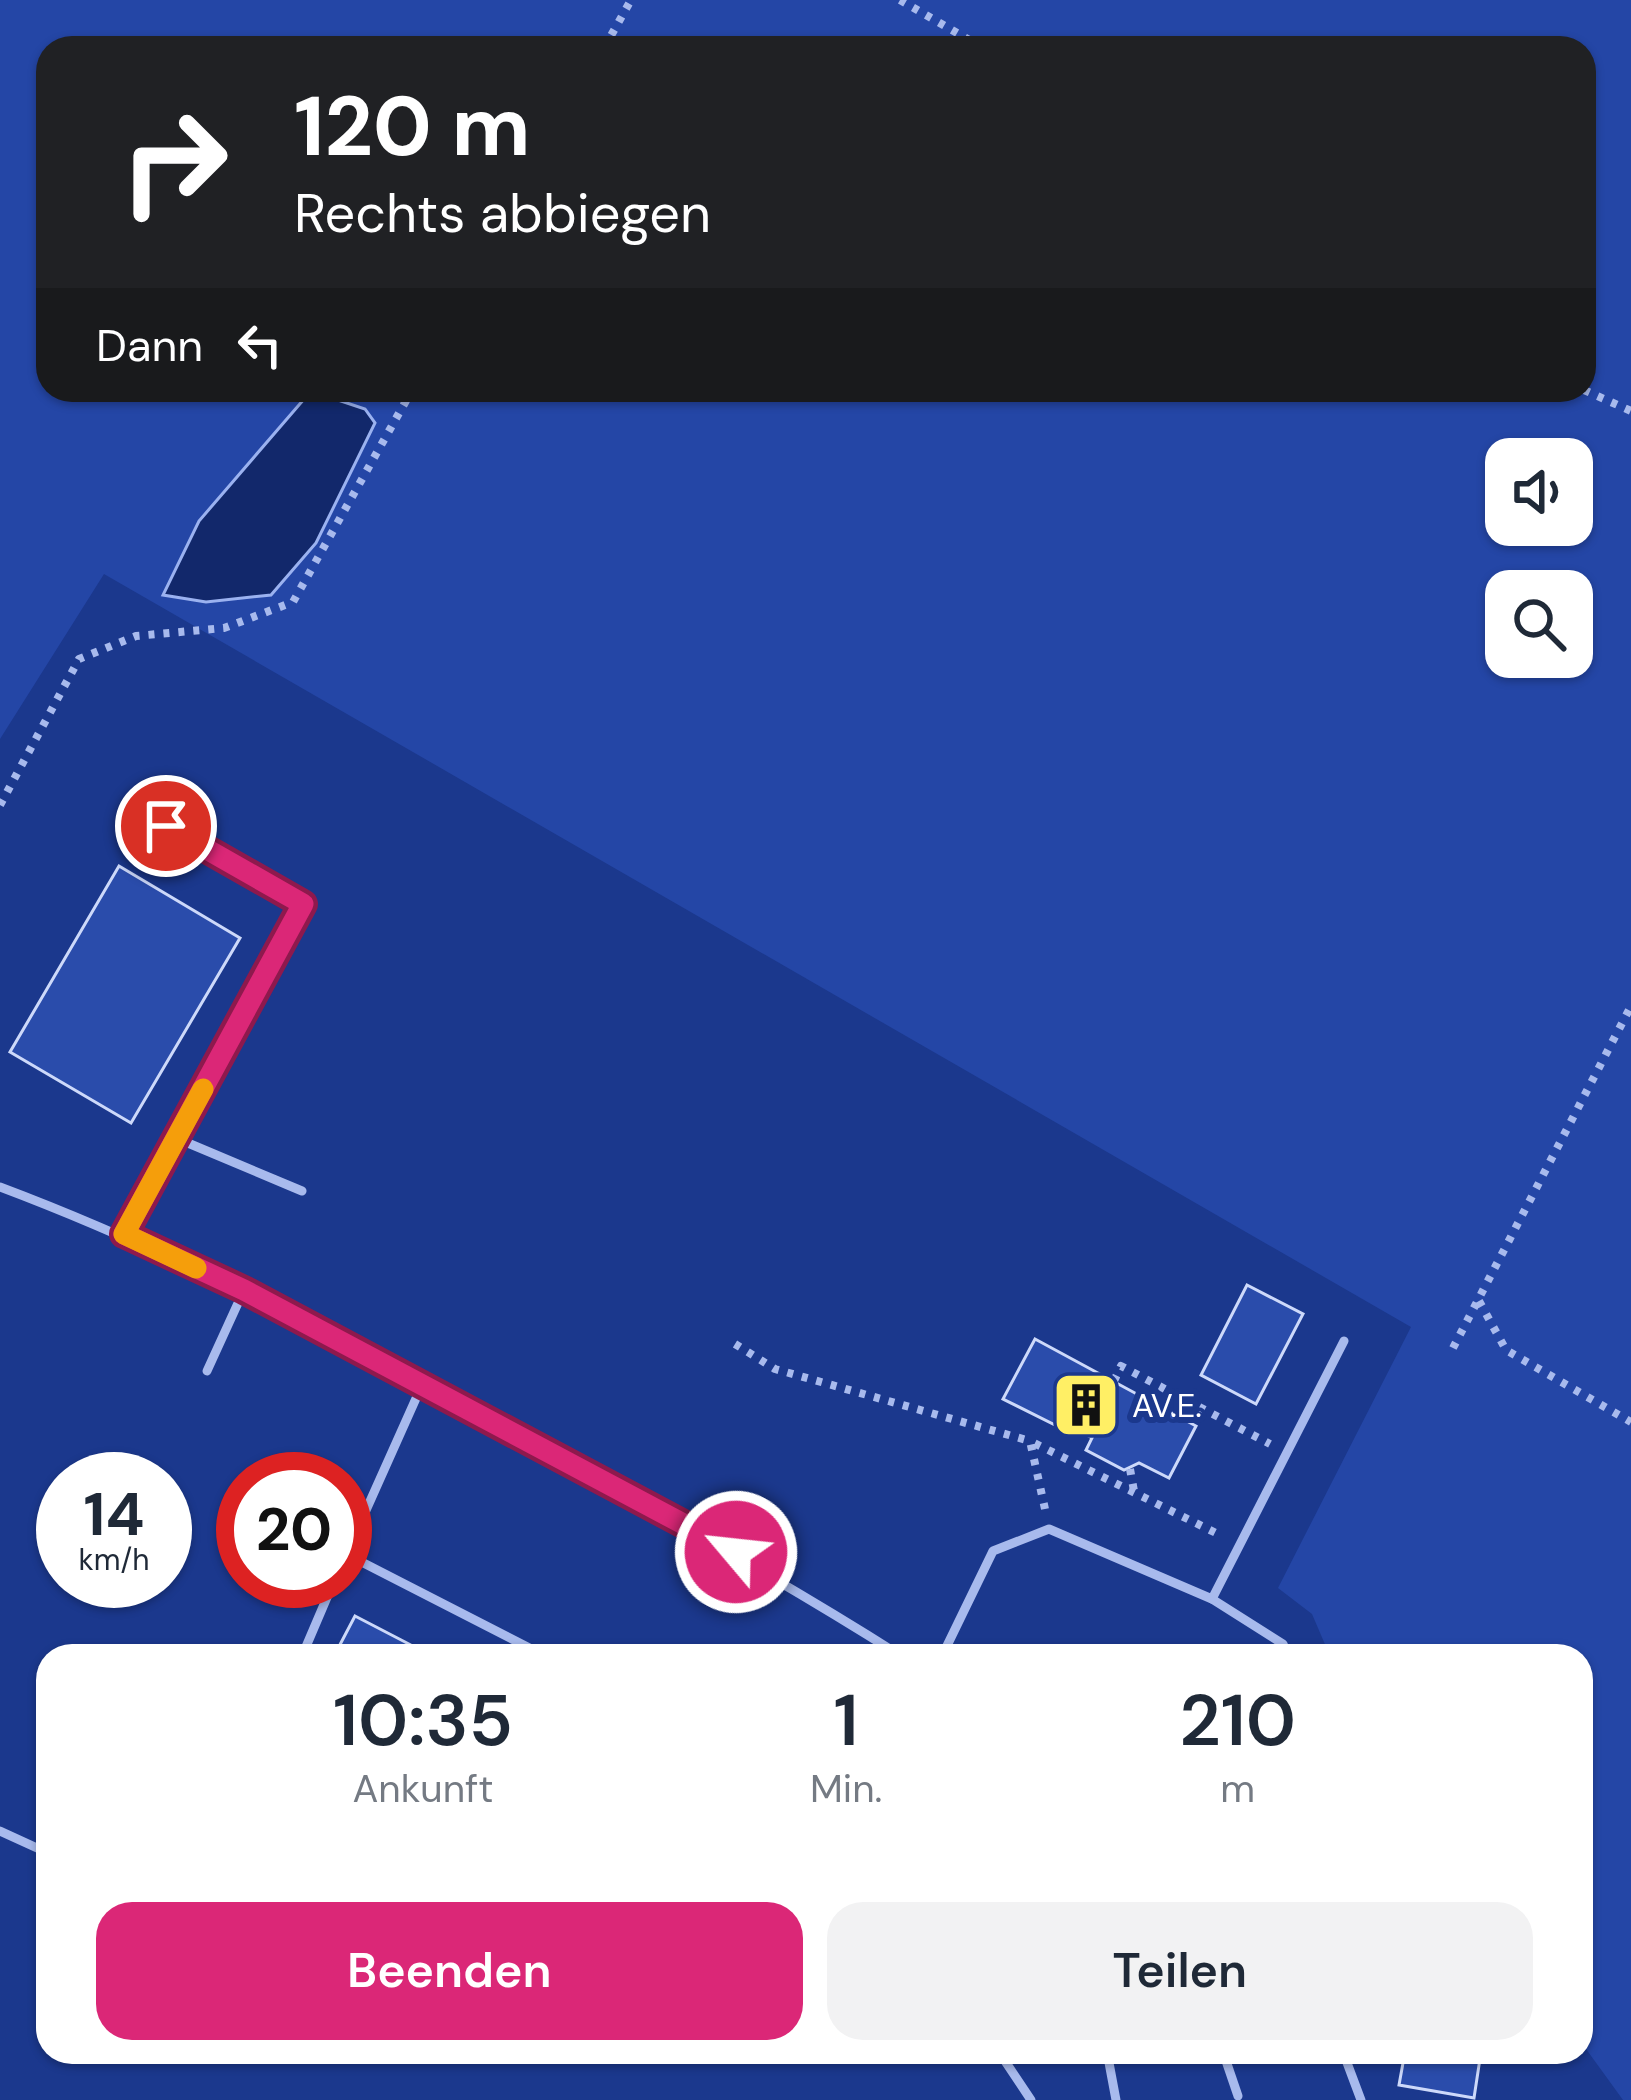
<!DOCTYPE html>
<html lang="de">
<style>
body{margin:0;font-family:"DM Sans",sans-serif;background:#f2f2f3;color:#1f2937;height:100vh;display:flex;flex-direction:column;font-size:45px;white-space:nowrap}
*{box-sizing:border-box;margin:0}
p{font-size:39px;color:#747a83}
.icon{flex:none;width:66px;height:66px;fill:none;stroke:currentColor;stroke-width:2;stroke-linecap:round;stroke-linejoin:round}
.map{position:relative;flex:1;overflow:hidden}
.drawer{position:absolute;left:36px;top:1644px;width:1557px;height:420px;display:flex;flex-direction:column;background:#fff;border-radius:36px;box-shadow:0 3px 9px #0004}
.drawer>*{flex:none}
.guide{position:absolute;left:36px;top:36px;width:1560px;height:366px;border-radius:36px;box-shadow:0 3px 9px #0004;background:#202124;color:#fff;overflow:hidden}
.fabs{position:absolute;left:1485px;top:438px;display:grid;gap:24px}
.fabs a{display:grid;place-items:center;width:108px;height:108px;border-radius:24px;background:#fff;box-shadow:0 3px 9px #0004;font-size:60px}
.speed{position:absolute;left:36px;top:1452px;display:flex;gap:24px;font-size:60px;font-weight:700;text-align:center}
.speed>*{display:grid;place-content:center;width:156px;height:156px;border-radius:50%;background:#fff;box-shadow:0 3px 9px #0004;line-height:1}
.speed small{font-size:30px;font-weight:400}
.speed .limit{border:18px solid #d22;background:#fff;color:#111}
.pin{position:absolute;display:grid;place-items:center;width:102px;height:102px;color:#fff;margin:-51px;border:6px solid #fff;border-radius:50%;box-shadow:0 3px 12px #0007}
.me{position:absolute;width:132px;margin:-66px;rotate:298deg;stroke-linejoin:round;filter:drop-shadow(0 0 9px #0008)}
.turn{display:flex;align-items:center;gap:42px;height:252px;padding:0 60px;font-size:54px}
.turn .icon{width:156px;height:156px;stroke-width:2.5}
.turn b{display:block;font-size:84px;line-height:102px}
.then{display:flex;align-items:center;height:114px;padding:0 60px;background:#0003;gap:24px;font-size:45px}
.eta{display:flex;justify-content:space-evenly;align-items:center;height:204px;text-align:center}
.eta b{font-size:72px;font-weight:600;line-height:84px}
.primary-button{display:flex;gap:24px;margin-top:auto;padding:24px 60px}
.primary-button a{flex:1;height:138px;border-radius:36px;background:#db2777;color:#fff;font-size:48px;font-weight:600;line-height:138px;text-align:center}
.primary-button a+a{background:#f2f2f3;color:#1f2937}
.map>svg:first-child{display:block}
.green{fill:#2446a6;fill-rule:evenodd}
.water{fill:#12286b;stroke:#9bb2f0;stroke-width:3}
.building{fill:#2a4cab;stroke:#cdd9fa;stroke-width:3}
.lines{fill:none;stroke-linecap:round;stroke-linejoin:round}
.path{stroke:#a8baed;stroke-width:8;stroke-dasharray:6 9;stroke-linecap:butt}
.service{stroke:#a8baed;stroke-width:9}
.route-casing{stroke:#8e194d;stroke-width:30}
.route{stroke:#db2777;stroke-width:21}
.slow{stroke:#f59e0b;stroke-width:21}
.labels{text-anchor:middle;stroke-width:12;stroke-linejoin:round;paint-order:stroke}
.poi-label{font-size:33px;fill:#fff;stroke:#1b388d;text-anchor:start}
</style>
<div class="map">
<svg width="1631" height="2100" viewBox="0 0 1631 2100">
<rect width="100%" height="100%" fill="#1b388d"/>
<!-- green -->
<path class="green" d="M0 0H1631V2100H1623L1581 2042V1656H1330L1312 1614 1278 1588 1411 1327 104 574 0 739ZM48 48H1584V390H48ZM1506 459H1572V525H1506ZM1506 591H1572V657H1506Z"/>
<!-- water -->
<polygon class="water" points="311,391 365,409 375,423 316,543 271,595 206,602 163,595 199,521"/>
<!-- building -->
<g class="building">
<polygon points="119,866 240,938 131,1123 10,1052"/>
<polygon points="1247,1285 1303,1314 1256,1404 1201,1375"/>
<polygon points="1035,1339 1196,1426 1169,1478 1139,1463 1124,1470 1086,1450 1092,1438 1075,1429 1073,1434 1003,1399"/>
<polygon points="355,1616 432,1656 334,1656"/>
<polygon points="1405,2052 1481,2052 1474,2098 1399,2085"/>
</g>
<g class="lines">
<!-- path -->
<g class="path">
<polyline points="900,0 983,48"/>
<polyline points="604,48 631,0"/>
<polyline points="1584,390 1631,411"/>
<polyline points="0,805 79,659 136,636 224,628 293,602 412,390"/>
<polyline points="1479,1301 1506,1350 1631,1422"/>
<polyline points="735,1344 775,1369 1030,1441"/>
<polyline points="1453,1348 1631,1006"/>
<polyline points="1114,1381 1121,1366 1270,1444"/>
<polyline points="1130,1469 1134,1491"/>
<polyline points="1045,1509 1030,1441 1222,1536"/>
</g>
<!-- service -->
<g class="service">
<polyline points="176,1138 302,1191"/>
<path d="M0 1187C160 1247 308 1324 459 1405 610 1485 757 1565 901 1656"/>
<polyline points="124,1234 303,904 166,826"/>
<polyline points="207,1371 244,1290"/>
<polyline points="346,1554 545,1656"/>
<polyline points="346,1555 422,1385"/>
<polyline points="1212,1599 1344,1341"/>
<polyline points="302,1656 334,1581"/>
<polyline points="942,1656 993,1551 1049,1529 1212,1599 1283,1644 1288,1656"/>
<polyline points="1061,1656 1076,1651 1096,1656"/>
<polyline points="0,1831 48,1853"/>
<polyline points="999,2052 1031,2100"/>
<polyline points="1107,2052 1116,2100"/>
<polyline points="1223,2052 1238,2096"/>
<polyline points="1343,2052 1361,2100"/>
</g>
</g>
<g class="lines">
<defs>
<polyline id="route" points="166,826 303,904 124,1234 244,1290 736,1552"/>
</defs>
<!-- route casing -->
<use href="#route" class="route-casing"/>
<!-- route -->
<use href="#route" class="route"/>
<!-- slow -->
<polyline class="slow" points="196,1268 124,1234 203,1089"/>
</g>
<!-- icons -->
<defs>
<symbol id="building-square" viewBox="-11 -11 22 22"><rect x="-9" y="-9" width="18" height="18" rx="4" fill="#ffef65" stroke="#1b388d"/><path d="M-4-6H4V6H1V3H-1V6H-4ZM-2.5-4.3h1.7v1.8h-1.7ZM.8-4.3h1.7v1.8H.8ZM-2.5-1h1.7V.8h-1.7ZM.8-1h1.7V.8H.8Z" fill="#111"/></symbol>
</defs>
<g fill-rule="evenodd">
<use href="#building-square" x="1048" y="1367" width="76" height="76"/>
</g>
<g class="labels">
<!-- poi labels -->
<g class="poi-label">
<text x="1132" y="1417">AV.E.</text>
</g>
</g>
</svg>
<div class="fabs">
<a><svg class="icon" aria-label="sound" viewBox="0 0 24 24"><path d="M4 9h4l5-4v14l-5-4H4zM17 9q2 3 0 6"/></svg></a>
<a><svg class="icon" aria-label="search" viewBox="0 0 24 24"><circle cx="10" cy="10" r="6"/><path d="M15 15l6 6"/></svg></a>
</div>
<div class="speed"><div>14<small>km/h</small></div><div class="limit">20</div></div>
<div class="pin" style="left:166px;top:826px;background:#d93025"><svg class="icon" aria-label="arrive" viewBox="0 0 24 24"><path d="M6 21V4h12l-3 4 3 4H6"/></svg></div>
<svg class="me" style="left:736px;top:1552px" viewBox="-20 -20 40 40"><circle r="17" fill="#db2777" stroke="#fff" stroke-width="3"/><path d="M0-11L8 9 0 5-8 9z" fill="#fff"/></svg>
<div class="guide">
<div class="turn"><svg class="icon" aria-label="right" viewBox="0 0 24 24"><path d="M7 20v-9h11M14 6l5 5-5 5"/></svg><div><b>120 m</b>Rechts abbiegen</div></div>
<div class="then">Dann<svg class="icon" aria-label="left" viewBox="0 0 24 24"><path d="M17 20v-9H6M10 6l-5 5 5 5"/></svg></div>
</div>
<section class="drawer">
<div class="eta">
<div><b>10:35</b><p>Ankunft</p></div>
<div><b>1</b><p>Min.</p></div>
<div><b>210</b><p>m</p></div>
</div>
<div class="primary-button"><a>Beenden</a><a>Teilen</a></div>
</section>
</div>
